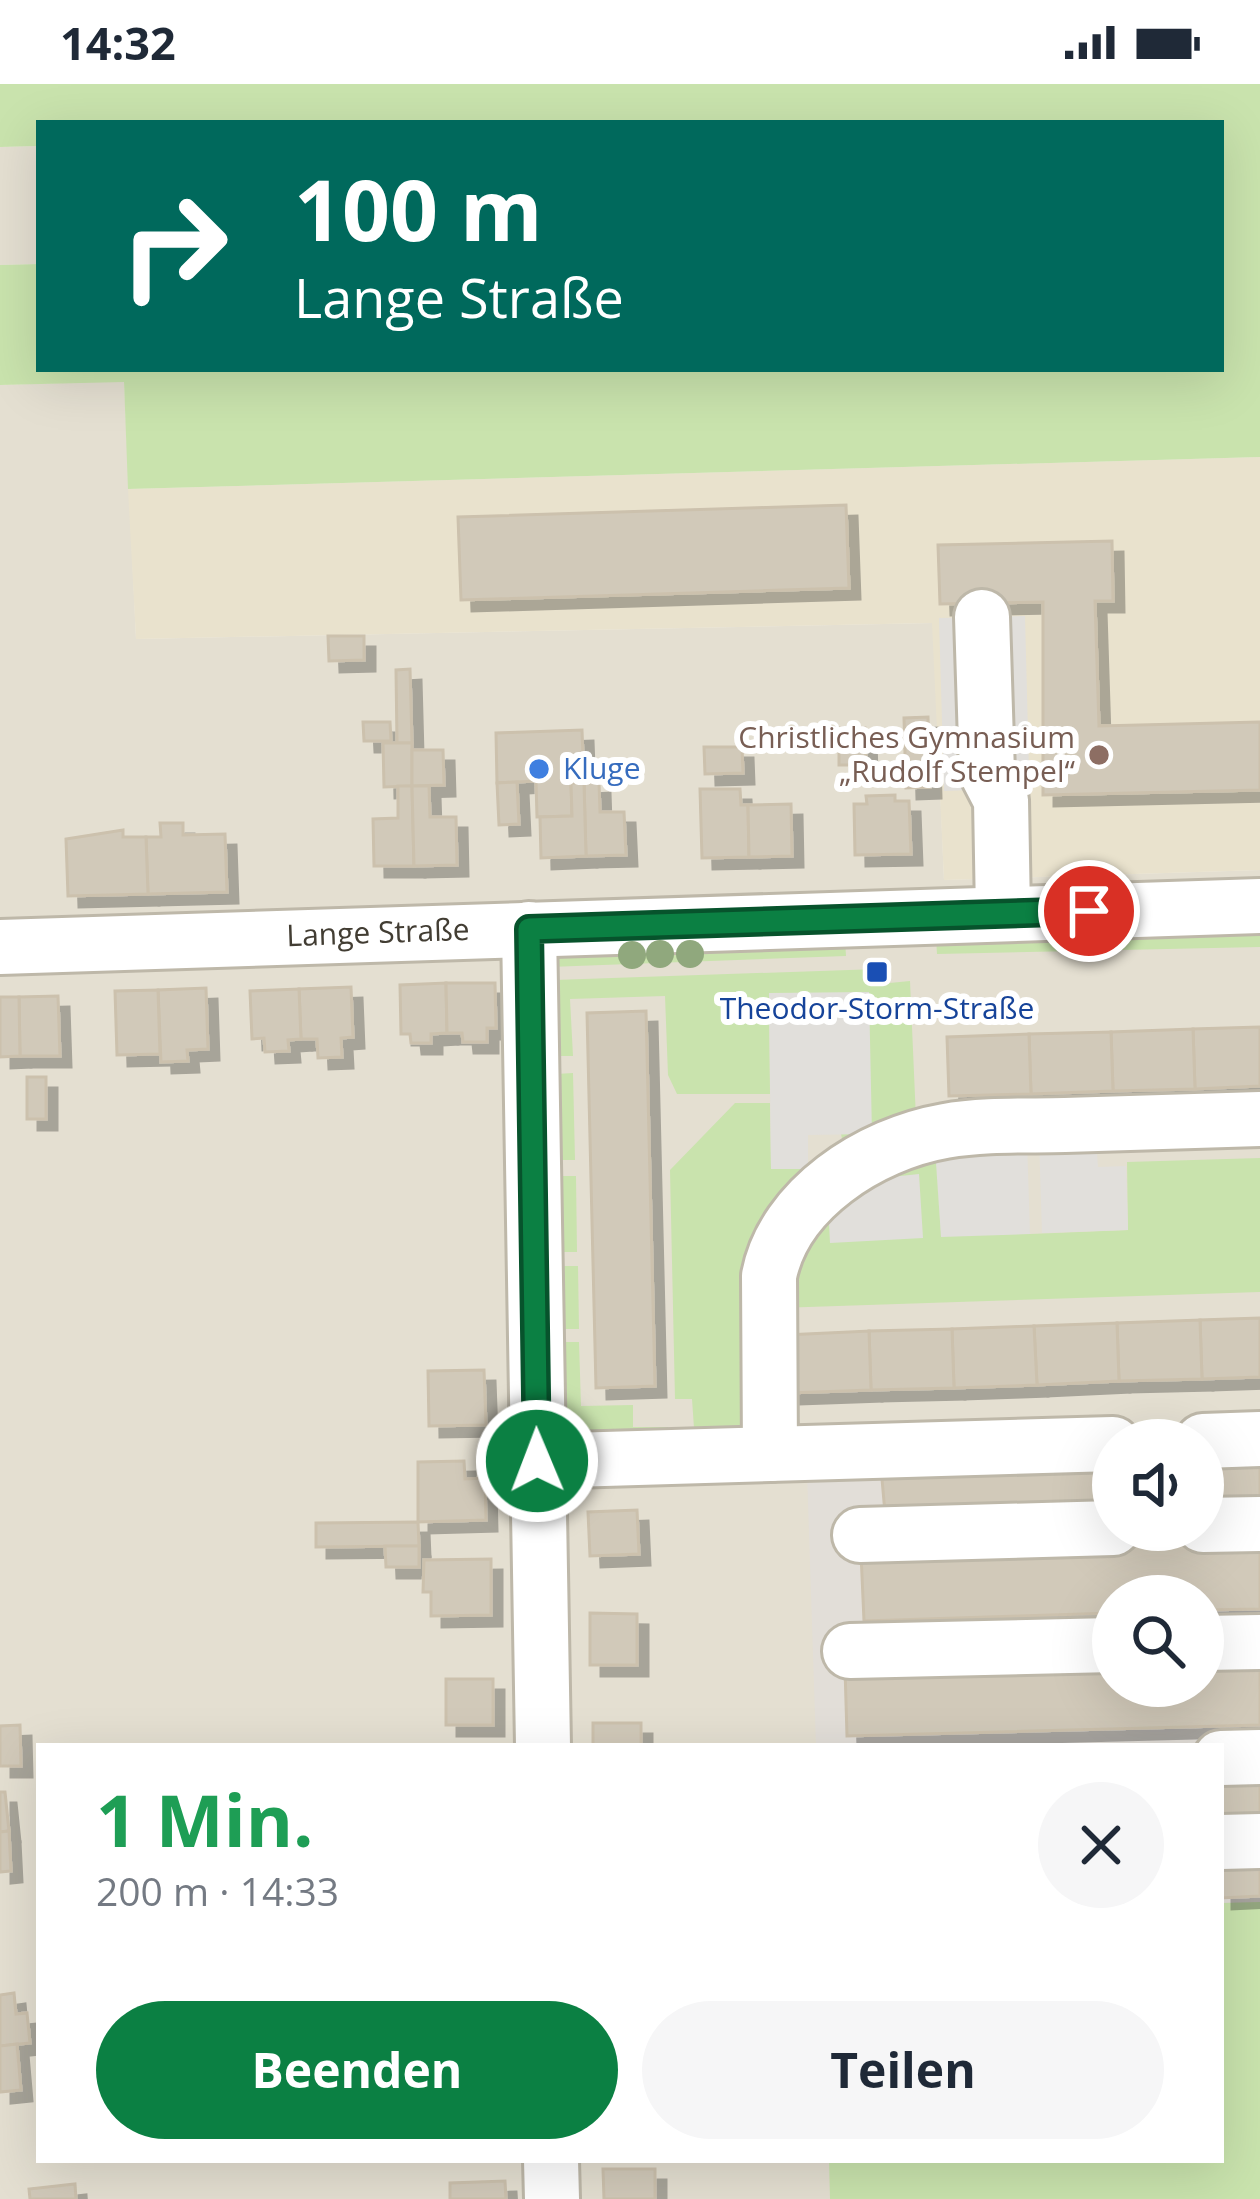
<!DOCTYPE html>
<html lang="de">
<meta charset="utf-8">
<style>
body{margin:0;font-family:"Open Sans",sans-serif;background:#f6f6f7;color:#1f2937;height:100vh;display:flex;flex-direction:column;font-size:45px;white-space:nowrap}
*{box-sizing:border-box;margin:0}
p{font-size:39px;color:#747a83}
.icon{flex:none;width:66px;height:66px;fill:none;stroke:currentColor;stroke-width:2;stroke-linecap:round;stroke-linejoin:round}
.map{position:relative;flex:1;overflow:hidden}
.panel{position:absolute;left:36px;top:1659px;width:1188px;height:420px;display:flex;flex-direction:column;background:#fff;border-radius:0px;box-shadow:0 12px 48px #0002}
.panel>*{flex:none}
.guide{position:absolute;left:36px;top:36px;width:1188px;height:252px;border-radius:0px;box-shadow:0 12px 48px #0002;background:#00695c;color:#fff;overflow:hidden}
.tools{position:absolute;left:1092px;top:1335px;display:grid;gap:24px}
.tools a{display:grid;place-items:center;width:132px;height:132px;border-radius:50%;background:#fff;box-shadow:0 12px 48px #0002;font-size:60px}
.pin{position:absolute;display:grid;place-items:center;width:102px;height:102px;color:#fff;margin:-51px;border:6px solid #fff;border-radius:50%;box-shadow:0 3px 12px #0007}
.me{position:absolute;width:132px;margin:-66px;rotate:359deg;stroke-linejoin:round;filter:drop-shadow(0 0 9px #0008)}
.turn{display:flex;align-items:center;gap:42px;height:252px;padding:0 60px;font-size:54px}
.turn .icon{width:156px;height:156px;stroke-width:2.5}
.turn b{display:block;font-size:84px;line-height:102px}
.round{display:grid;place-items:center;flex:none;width:126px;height:126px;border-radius:63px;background:#f6f6f7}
.overview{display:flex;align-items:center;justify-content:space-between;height:204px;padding:0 60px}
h1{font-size:72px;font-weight:700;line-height:90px;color:#1e9e55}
.primary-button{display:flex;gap:24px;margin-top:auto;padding:24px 60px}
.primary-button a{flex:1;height:138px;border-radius:72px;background:#0b8043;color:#fff;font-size:48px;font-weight:700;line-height:138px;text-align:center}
.primary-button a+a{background:#f6f6f7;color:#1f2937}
.status{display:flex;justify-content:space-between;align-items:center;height:84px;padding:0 60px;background:#fff;direction:ltr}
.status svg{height:33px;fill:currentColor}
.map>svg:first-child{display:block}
.residential{fill:#e4dfd1;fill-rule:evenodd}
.industrial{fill:#e2ded8;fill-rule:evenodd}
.education{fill:#e9e2cd}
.green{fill:#c9e3ad}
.parking{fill:#e1dfdb}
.building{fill:#d1c9b9;stroke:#ccc1ad;stroke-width:3;filter:url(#shadow)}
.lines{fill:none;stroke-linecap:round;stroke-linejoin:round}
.minor-casing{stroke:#beb8a9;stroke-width:60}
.minor{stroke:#fff;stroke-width:54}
.tree{fill:#90a87d}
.route-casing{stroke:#07532c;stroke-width:30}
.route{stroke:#0b8043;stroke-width:21}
.education-dot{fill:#8d6e63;stroke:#fff;stroke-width:4.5}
.shop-dot{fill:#3f7fe0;stroke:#fff;stroke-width:4.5}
.transit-dot{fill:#1a4fb4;stroke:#fff;stroke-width:4.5}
.labels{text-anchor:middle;stroke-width:12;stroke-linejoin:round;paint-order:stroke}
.education-label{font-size:30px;fill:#785e54;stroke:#fff;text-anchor:end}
.shop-label{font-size:30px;fill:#366cbe;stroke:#fff;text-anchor:start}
.street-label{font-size:30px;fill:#423d33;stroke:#fff}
.transit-label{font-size:30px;fill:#164399;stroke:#fff}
</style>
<div class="status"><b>14:32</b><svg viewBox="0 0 49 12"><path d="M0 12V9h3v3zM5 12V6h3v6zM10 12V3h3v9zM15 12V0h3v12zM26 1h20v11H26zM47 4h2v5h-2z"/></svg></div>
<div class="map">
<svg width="1260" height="2115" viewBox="0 0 1260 2115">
<defs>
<filter id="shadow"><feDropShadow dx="11" dy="11" stdDeviation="0" flood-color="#0004"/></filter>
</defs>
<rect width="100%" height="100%" fill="#f0ede3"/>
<!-- residential -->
<g class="residential">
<polygon points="39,62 39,180 0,181 0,63"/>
<path d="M124 297 136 555 933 539 944 796 1260 786V2115H0V301ZM1113 1356H1203V1446H1113ZM1113 1512H1203V1602H1113ZM39 1662H1221V2076H39Z"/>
</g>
<!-- industrial -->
<path class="industrial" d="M1260 1373V1818L1221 1819V1662H816L807 1388 1113 1378V1446H1203V1375ZM1113 1512H1203V1602H1113Z"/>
<!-- education -->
<polygon class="education" points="1260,373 1260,786 944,796 932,539 136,555 128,405"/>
<!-- green -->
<g class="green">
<polygon points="0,0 1260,0 1260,373 128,405 124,298 0,301 0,181 39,180 39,285 1221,285 1221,39 39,39 39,62 0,63"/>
<polygon points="1260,845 1260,863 937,870 936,854"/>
<polygon points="845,857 846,872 549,883 550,872"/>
<polygon points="878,885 879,900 910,897 916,1035 845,1069 841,1050 871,1050 769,909 770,1010 677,1010 668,991 665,912 570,915 573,972 555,972 554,896"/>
<polygon points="573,989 575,1076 557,1076 556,990"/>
<polygon points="735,1019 770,1019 771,1085 808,1085 751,1333 736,1351 694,1344 692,1315 675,1315 670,1086"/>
<polygon points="929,1059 1030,1150 1128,1146 1127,1078 1260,1074 1260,1208 778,1224 828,1119 831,1158"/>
<polygon points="558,1092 576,1092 577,1168 560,1168"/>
<polygon points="560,1182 578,1182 579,1245 561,1245"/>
<polygon points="562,1258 579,1258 581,1322 633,1321 633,1343 668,1343 668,1358 593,1356 563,1340"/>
<polygon points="1260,1818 1260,2115 830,2115 829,2076 1221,2076 1221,1819"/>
</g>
<!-- parking -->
<g class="parking">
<polygon points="1025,532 1029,688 973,689 972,706 944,707 939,534"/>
<polygon points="869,908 872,1050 808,1051 808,1085 771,1085 769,909"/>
<polygon points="1096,1053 1098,1083 1126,1082 1128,1146 1042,1149 1039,1055"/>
<polygon points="1027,1056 1030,1150 941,1153 935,1064"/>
<polygon points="919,1090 923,1154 830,1159 828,1119 853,1117 891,1093"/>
</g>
<!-- building -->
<g class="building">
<polygon points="846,421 849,504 461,516 458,433"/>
<polygon points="1112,457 1113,517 1095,517 1099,642 1260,638 1260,706 1043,711 1043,518 940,520 938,461"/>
<polygon points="328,552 364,552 364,576 329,577"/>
<polygon points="410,585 412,659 397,659 396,586"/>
<polygon points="928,633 930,703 906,704 904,634"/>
<polygon points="363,638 390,638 391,657 364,657"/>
<polygon points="839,644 865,644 866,681 839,681"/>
<polygon points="582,646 584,699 571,699 572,732 537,733 536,697 497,699 496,649"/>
<polygon points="383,659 412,659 412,702 384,703"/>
<polygon points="704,663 742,663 743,689 705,690"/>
<polygon points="412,666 443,666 444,701 412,702"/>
<polygon points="517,698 519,740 499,741 497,699"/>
<polygon points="599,698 600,728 624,728 626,771 586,772 584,699"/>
<polygon points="571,699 584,699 586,772 541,774 540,733 572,732"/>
<polygon points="398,702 412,702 414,782 374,782 373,735 398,734"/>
<polygon points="412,702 429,702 430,733 456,733 457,781 414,782"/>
<polygon points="700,705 740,705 741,721 748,721 749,773 702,774"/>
<polygon points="895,711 895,717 909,717 911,770 855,771 854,720 867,720 866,712"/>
<polygon points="791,720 792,772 749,773 748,721"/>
<polygon points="160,739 183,739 183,751 225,750 227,808 148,810 146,753 161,753"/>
<polygon points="123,746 123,753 146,753 148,810 68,812 66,755"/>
<polygon points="446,899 447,949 431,950 431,959 411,959 410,950 401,950 400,901"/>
<polygon points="446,899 495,899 496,944 487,944 487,958 463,958 462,949 447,949"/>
<polygon points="351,903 353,953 341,954 342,973 318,974 317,955 301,955 299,905"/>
<polygon points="206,904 208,965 187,966 188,977 161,978 158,906"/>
<polygon points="299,905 301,955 288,956 289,967 265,968 264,954 252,955 250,907"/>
<polygon points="158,906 160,970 117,971 115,907"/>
<polygon points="58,912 60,972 20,972 19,913"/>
<polygon points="0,913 19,913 20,972 0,973"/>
<polygon points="646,927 655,1302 596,1304 587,929"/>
<polygon points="1260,943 1260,1002 1195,1005 1193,945"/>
<polygon points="1193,945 1195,1005 1113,1007 1111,948"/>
<polygon points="1111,948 1113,1007 1031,1010 1029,950"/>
<polygon points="1029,950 1031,1010 949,1012 947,953"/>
<rect x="27" y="993" width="19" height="42"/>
<polygon points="1260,1234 1260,1293 1202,1295 1200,1236"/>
<polygon points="1200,1236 1202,1295 1119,1297 1117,1239"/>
<polygon points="1117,1239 1119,1297 1037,1301 1034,1242"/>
<polygon points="1034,1242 1037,1301 954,1304 952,1245"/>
<polygon points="952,1245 954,1304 871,1306 869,1247"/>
<polygon points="869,1247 871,1306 789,1309 786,1251"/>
<polygon points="484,1286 486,1341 429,1342 428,1287"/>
<polygon points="464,1377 465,1395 485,1394 486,1436 418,1438 418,1378"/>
<polygon points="1260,1383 1260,1416 1203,1418 1203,1385"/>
<polygon points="1113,1387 1113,1421 885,1429 882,1395"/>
<polygon points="637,1426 639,1470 590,1472 588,1428"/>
<polygon points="418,1438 419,1462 316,1463 316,1439"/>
<polygon points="1260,1457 1260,1525 1203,1526 1203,1512 1113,1512 1113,1529 864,1537 861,1469"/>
<polygon points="385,1462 419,1462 419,1483 386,1483"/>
<polygon points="491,1475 491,1531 431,1532 431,1508 423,1508 424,1476"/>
<polygon points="590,1529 637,1530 637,1581 590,1581"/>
<polygon points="1260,1572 1260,1641 847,1652 845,1584 1113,1576 1113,1602 1203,1602 1203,1574"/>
<rect x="446" y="1595" width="47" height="46"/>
<rect x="593" y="1639" width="48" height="23"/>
<polygon points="20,1641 21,1682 0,1682 0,1642"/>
<polygon points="1260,1691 1260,1729 1221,1730 1221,1692"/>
<polygon points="0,1708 5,1708 9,1747 0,1748"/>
<polygon points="9,1747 11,1787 0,1788 0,1748"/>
<polygon points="1260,1771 1260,1812 1221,1814 1221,1773"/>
<polygon points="14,1909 16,1930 27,1929 30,1959 0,1962 0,1911"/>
<polygon points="17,1960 21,2006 0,2008 0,1962"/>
<polygon points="603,2085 655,2085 655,2115 604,2115"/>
<polygon points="505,2097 506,2115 450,2115 450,2099"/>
<polygon points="75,2100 76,2115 30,2115 29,2105"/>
</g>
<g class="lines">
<defs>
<g id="minor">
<polyline points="982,533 987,689 1001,716 1003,829"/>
<polyline points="529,845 543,1662"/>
<polyline points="0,863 1260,822"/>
<polyline points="1203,1357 1260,1355"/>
<path d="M770 1370 769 1192C784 1115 870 1060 945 1047 984 1040 1026 1042 1065 1041 1130 1039 1195 1037 1260 1035"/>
<polyline points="537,1377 1113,1360"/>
<polyline points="1203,1441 1260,1440"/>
<polyline points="860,1451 1113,1444"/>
<polyline points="1203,1559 1260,1558"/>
<polyline points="850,1567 1113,1561"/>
<polyline points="1221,1674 1260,1673"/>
<polyline points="1221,1758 1260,1757"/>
<polyline points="551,2076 552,2115"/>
</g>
</defs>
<!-- minor casing -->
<use href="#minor" class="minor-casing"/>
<!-- minor -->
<use href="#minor" class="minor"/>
</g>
<!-- trees -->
<g class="tree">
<circle cx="660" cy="870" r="14"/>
<circle cx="690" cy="870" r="14"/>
<circle cx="632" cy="871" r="14"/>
</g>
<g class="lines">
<defs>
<polyline id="route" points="537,1377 529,845 1089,827"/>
</defs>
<!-- route casing -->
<use href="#route" class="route-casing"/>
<!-- route -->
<use href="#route" class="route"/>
</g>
<!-- markers -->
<circle class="education-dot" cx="1099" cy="671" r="12"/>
<circle class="shop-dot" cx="539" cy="685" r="12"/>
<rect class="transit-dot" x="865" y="876" width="24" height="24" rx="6"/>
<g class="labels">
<!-- education labels -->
<g class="education-label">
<text x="1075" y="664">Christliches Gymnasium<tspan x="1075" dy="34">„Rudolf Stempel“</tspan></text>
</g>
<!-- shop labels -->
<g class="shop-label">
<text x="563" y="695">Kluge</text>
</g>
<!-- street labels -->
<g class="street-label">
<text transform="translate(378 849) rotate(-2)" y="10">Lange Straße</text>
</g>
<!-- transit labels -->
<g class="transit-label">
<text x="877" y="935">Theodor-Storm-Straße</text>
</g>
</g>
</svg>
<div class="tools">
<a><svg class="icon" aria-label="sound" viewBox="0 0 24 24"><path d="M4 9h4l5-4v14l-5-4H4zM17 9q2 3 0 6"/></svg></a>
<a><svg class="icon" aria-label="search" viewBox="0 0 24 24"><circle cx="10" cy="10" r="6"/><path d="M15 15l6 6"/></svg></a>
</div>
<div class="pin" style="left:1089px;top:827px;background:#d93025"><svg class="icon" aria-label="arrive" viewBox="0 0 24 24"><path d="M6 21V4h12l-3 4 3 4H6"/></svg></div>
<svg class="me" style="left:537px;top:1377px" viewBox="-20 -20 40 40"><circle r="17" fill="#0b8043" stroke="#fff" stroke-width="3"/><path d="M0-11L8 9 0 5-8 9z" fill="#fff"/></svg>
<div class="guide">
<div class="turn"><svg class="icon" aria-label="right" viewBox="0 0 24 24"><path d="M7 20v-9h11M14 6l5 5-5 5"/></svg><div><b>100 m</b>Lange Straße</div></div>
</div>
<section class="panel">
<div class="overview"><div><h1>1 Min.</h1><p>200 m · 14:33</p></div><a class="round"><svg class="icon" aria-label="close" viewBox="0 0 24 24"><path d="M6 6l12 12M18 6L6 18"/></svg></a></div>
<div class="primary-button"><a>Beenden</a><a>Teilen</a></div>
</section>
</div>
